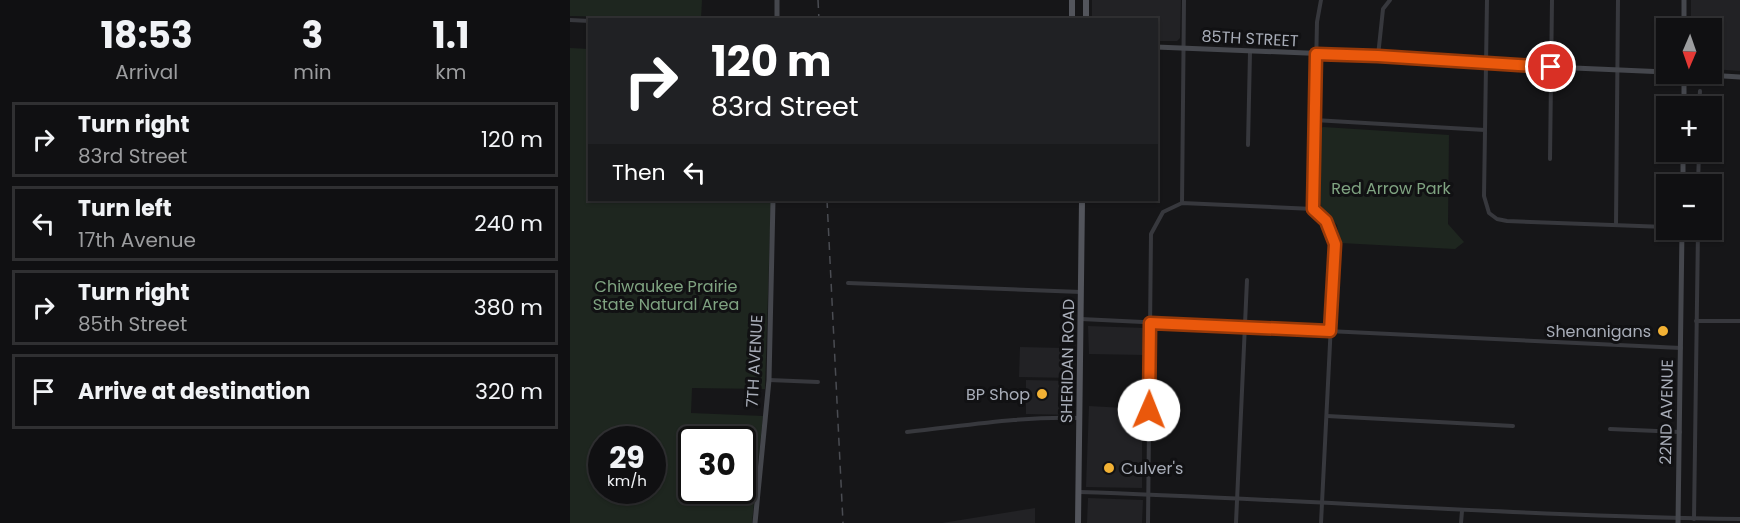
<!DOCTYPE html>
<meta charset="utf-8">
<style>
body{margin:0;font-family:Poppins,sans-serif;background:#19191b;color:#f1f3f6;height:100vh;display:flex;flex-direction:column;font-size:22px;white-space:nowrap}
*{box-sizing:border-box;margin:0}
p{font-size:20px;color:#9c9d9f}
.icon{flex:none;width:33px;height:33px;fill:none;stroke:currentColor;stroke-width:2;stroke-linecap:round;stroke-linejoin:round}
.map{position:relative;flex:1;overflow:hidden}
.details{display:flex;flex-direction:column;background:#101012;width:570px}
.details>*{flex:none}
.top-card{position:absolute;left:18px;top:18px;width:570px;height:183px;border-radius:0px;box-shadow:0 2px 4px #0004,0 0 0 2px #303032;background:#202124;color:#fff;overflow:hidden}
.needle{width:39px;rotate:182deg}
.controls{position:absolute;left:1086px;top:18px;display:grid;gap:12px}
.controls a{display:grid;place-items:center;width:66px;height:66px;border-radius:0px;background:#101012;box-shadow:0 2px 4px #0004,0 0 0 2px #303032;font-size:30px}
.speed{position:absolute;left:18px;top:426px;display:flex;gap:12px;font-size:30px;font-weight:700;text-align:center}
.speed>*{display:grid;place-content:center;width:78px;height:78px;border-radius:50%;background:#101012;box-shadow:0 2px 4px #0004,0 0 0 2px #303032;line-height:1}
.speed small{font-size:15px;font-weight:400}
.speed .limit{border:3px solid #111;border-radius:9px;background:#fff;color:#111}
.pin{position:absolute;display:grid;place-items:center;width:51px;height:51px;color:#fff;margin:-26px;border:3px solid #fff;border-radius:50%;box-shadow:0 2px 6px #0007}
.me{position:absolute;width:66px;margin:-33px;rotate:1deg;stroke-linejoin:round;filter:drop-shadow(0 0 4px #0008)}
.turn{display:flex;align-items:center;gap:21px;height:126px;padding:0 24px;font-size:27px}
.turn .icon{width:78px;height:78px;stroke-width:2.5}
.turn b{display:block;font-size:42px;line-height:51px}
.then{display:flex;align-items:center;height:57px;padding:0 24px;background:#0003;gap:12px;font-size:22px}
.eta{display:flex;justify-content:space-evenly;align-items:center;height:102px;text-align:center}
.eta b{font-size:36px;font-weight:700;line-height:42px}
ul{padding:0;list-style:none}
li{display:flex;align-items:center;gap:18px;height:75px;margin:0 12px 9px;padding:0 12px;border:3px solid #303032;border-radius:0px}
li div{flex:1}
li b{display:block;font-size:22px}
li em{font-style:normal}
main{display:flex;flex:1;min-height:0}
.map>svg:first-child{display:block}
.built{fill:#222225}
.green{fill:#1e261f;fill-rule:evenodd}
.lines{fill:none;stroke-linecap:round;stroke-linejoin:round}
.street{stroke:#37383d;stroke-width:4}
.secondary{stroke:#45474d;stroke-width:5}
.primary{stroke:#53555c;stroke-width:6}
.rail{stroke:#4a4c52;stroke-width:1.5;stroke-dasharray:8 6;stroke-linecap:butt}
.route-casing{stroke:#983908;stroke-width:15}
.route{stroke:#ea580c;stroke-width:10}
.poi-dot{fill:#f2b134;stroke:#111113;stroke-width:2}
.labels{text-anchor:middle;stroke-width:6;stroke-linejoin:round;paint-order:stroke}
.street-label{font-size:16px;fill:#a8adb8;stroke:#111113}
.park-label{font-size:16px;fill:#7fa381;stroke:#111113}
.poi-label{font-size:16px;fill:#a8adb8;stroke:#111113;text-anchor:end}
</style>
<main>
<section class="details">
<div class="eta">
<div><b>18:53</b><p>Arrival</p></div>
<div><b>3</b><p>min</p></div>
<div><b>1.1</b><p>km</p></div>
</div>
<ul>
<li><svg class="icon" aria-label="right" viewBox="0 0 24 24"><path d="M7 20v-9h11M14 6l5 5-5 5"/></svg><div><b>Turn right</b><p>83rd Street</p></div><em>120 m</em></li>
<li><svg class="icon" aria-label="left" viewBox="0 0 24 24"><path d="M17 20v-9H6M10 6l-5 5 5 5"/></svg><div><b>Turn left</b><p>17th Avenue</p></div><em>240 m</em></li>
<li><svg class="icon" aria-label="right" viewBox="0 0 24 24"><path d="M7 20v-9h11M14 6l5 5-5 5"/></svg><div><b>Turn right</b><p>85th Street</p></div><em>380 m</em></li>
<li><svg class="icon" aria-label="arrive" viewBox="0 0 24 24"><path d="M6 21V4h12l-3 4 3 4H6"/></svg><div><b>Arrive at destination</b></div><em>320 m</em></li>
</ul>
</section>
<div class="map">
<svg width="1170" height="523" viewBox="0 0 1170 523">
<rect width="100%" height="100%" fill="#161618"/>
<!-- built -->
<g class="built">
<polygon points="522,0 611,0 610,38 607,41 587,41 586,20 522,19"/>
<polygon points="1121,0 1170,0 1170,71 1142,69 1142,28 1121,28"/>
<polygon points="518,326 575,328 575,355 519,354"/>
<polygon points="450,347 494,348 497,350 504,351 503,378 449,377"/>
<polygon points="456,380 502,381 502,415 456,414"/>
<polygon points="519,406 572,409 572,488 516,487"/>
<polygon points="518,498 573,500 572,523 517,523"/>
<polygon points="465,508 465,523 372,523"/>
</g>
<!-- green -->
<g class="green">
<polygon points="0,0 132,0 131,19 0,16"/>
<path d="M0 48 19 49 20 200H201L195 389 122 388 121 413 193 416 182 523H0ZM32 440H82V490H32ZM122 440H172V490H122Z"/>
<polygon points="753,127 879,135 878,224 894,242 885,249 770,243 767,225 752,209 748,196 749,130"/>
</g>
<g class="lines">
<!-- street -->
<g class="street">
<polyline points="751,0 747,22 743,209 756,221 765,244 751,523"/>
<polyline points="917,0 914,196 919,213 927,219 937,221 1096,227"/>
<polyline points="0,20 20,21"/>
<polyline points="808,56 813,9 820,0"/>
<polyline points="1129,106 1130,91"/>
<polyline points="744,120 915,130"/>
<polyline points="678,145 680,52"/>
<polyline points="980,159 982,0"/>
<polyline points="1128,184 1129,152"/>
<polyline points="612,203 614,0"/>
<polyline points="1046,225 1048,0"/>
<polyline points="278,283 511,292"/>
<polyline points="511,319 1111,348"/>
<polyline points="1126,321 1170,321"/>
<polyline points="199,380 248,382"/>
<polyline points="757,416 943,426"/>
<polyline points="1040,429 1110,432"/>
<path d="M337 432C394 426 451 416 509 418"/>
<path d="M509 492C729 499 949 516 1170 519"/>
<polyline points="1124,519 1128,230"/>
<polyline points="578,523 581,234 593,212 612,203 743,209"/>
<polyline points="666,523 677,280"/>
<polyline points="891,523 892,511"/>
</g>
<!-- secondary -->
<g class="secondary">
<polyline points="1114,0 1114,28"/>
<polyline points="207,20 207,0"/>
<polyline points="586,47 808,56 981,67 1096,72"/>
<polyline points="1121,74 1170,77"/>
<polyline points="1114,106 1114,74"/>
<polyline points="1113,184 1113,152"/>
<polyline points="185,523 199,380 203,200"/>
<polyline points="1108,523 1112,230"/>
</g>
<!-- primary -->
<g class="primary">
<polyline points="502,20 502,0"/>
<polyline points="516,20 516,0"/>
<polyline points="508,523 512,200"/>
</g>
<!-- rail -->
<g class="rail">
<polyline points="248,0 249,20"/>
<polyline points="257,200 273,523"/>
</g>
</g>
<g class="lines">
<defs>
<polyline id="route" points="579,410 580,323 760,331 765,244 756,221 743,209 746,54 808,56 981,67"/>
</defs>
<!-- route casing -->
<use href="#route" class="route-casing"/>
<!-- route -->
<use href="#route" class="route"/>
</g>
<!-- markers -->
<g class="poi-dot">
<circle cx="1093" cy="331" r="6"/>
<circle cx="472" cy="394" r="6"/>
<circle cx="539" cy="468" r="6"/>
</g>
<g class="labels">
<!-- street labels -->
<g class="street-label">
<text transform="translate(680 38) rotate(3)" y="6">85TH STREET</text>
<text transform="translate(184 361) rotate(-87)" y="6">7TH AVENUE</text>
<text transform="translate(497 361) rotate(-89)" y="6">SHERIDAN ROAD</text>
<text transform="translate(1096 412) rotate(-89)" y="6">22ND AVENUE</text>
</g>
<!-- park labels -->
<g class="park-label">
<text x="821" y="194">Red Arrow Park</text>
<text x="96" y="292">Chiwaukee Prairie<tspan x="96" dy="18">State Natural Area</tspan></text>
</g>
<!-- poi labels -->
<g class="poi-label">
<text x="1081" y="337">Shenanigans</text>
<text x="460" y="400">BP Shop</text>
<text x="551" y="474" text-anchor="start">Culver's</text>
</g>
</g>
</svg>
<div class="controls">
<a><svg class="needle" viewBox="-14 -14 28 28"><path d="M0-13l5 13h-10z" fill="#e53935"/><path d="M0 13l5-13h-10z" fill="#9c9d9f"/></svg></a>
<a>+</a>
<a>−</a>
</div>
<div class="speed"><div>29<small>km/h</small></div><div class="limit">30</div></div>
<div class="pin" style="left:981px;top:67px;background:#d93025"><svg class="icon" aria-label="arrive" viewBox="0 0 24 24"><path d="M6 21V4h12l-3 4 3 4H6"/></svg></div>
<svg class="me" style="left:579px;top:410px" viewBox="-20 -20 40 40"><circle r="19" fill="#fff"/><path d="M0-13L10 11 0 6-10 11z" fill="#ea580c"/></svg>
<div class="top-card">
<div class="turn"><svg class="icon" aria-label="right" viewBox="0 0 24 24"><path d="M7 20v-9h11M14 6l5 5-5 5"/></svg><div><b>120 m</b>83rd Street</div></div>
<div class="then">Then<svg class="icon" aria-label="left" viewBox="0 0 24 24"><path d="M17 20v-9H6M10 6l-5 5 5 5"/></svg></div>
</div>
</div>
</main>
